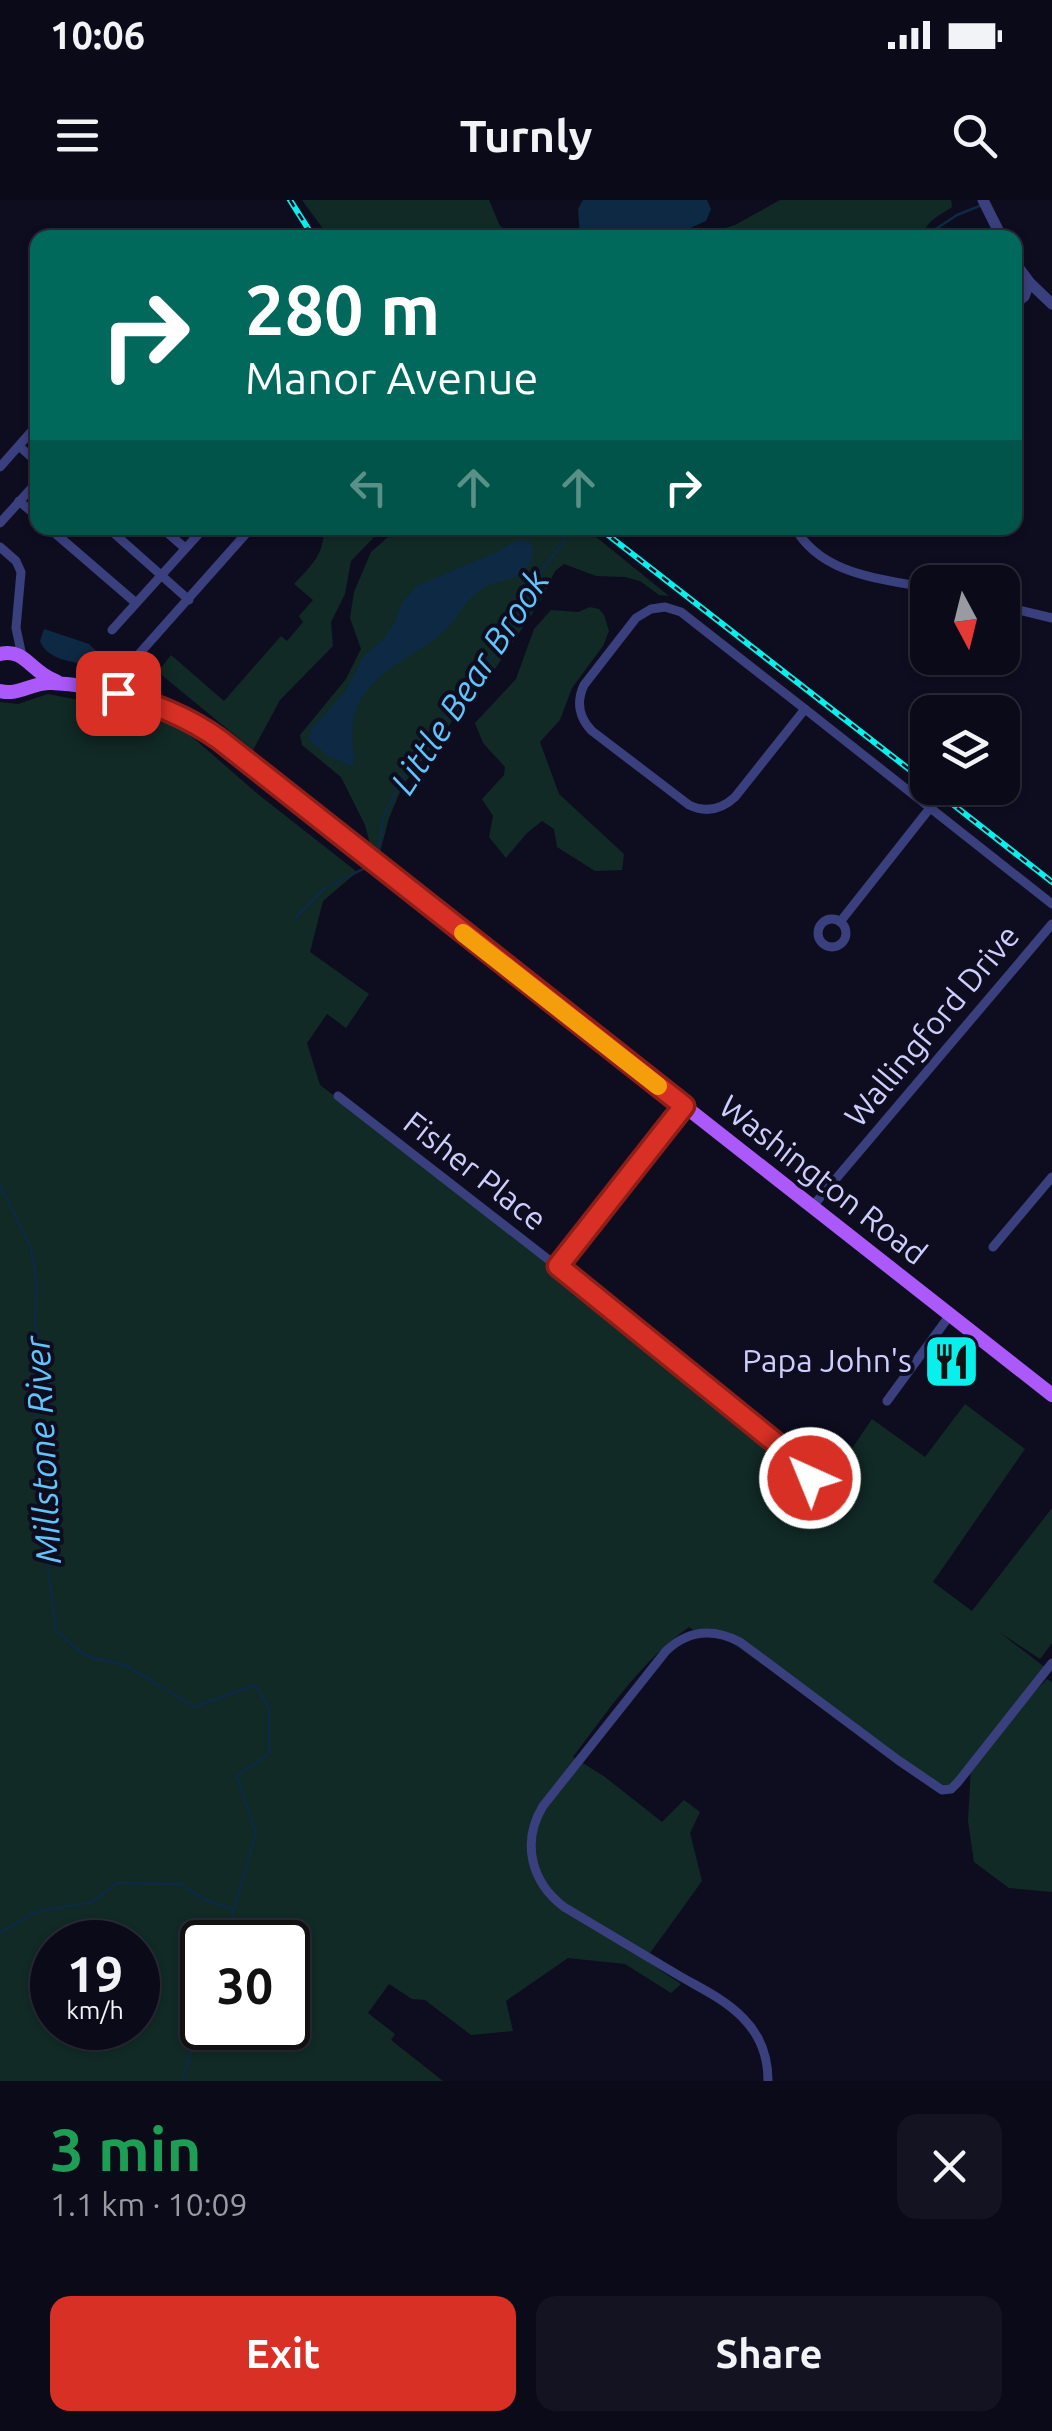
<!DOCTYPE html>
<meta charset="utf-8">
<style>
body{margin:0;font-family:Ubuntu,sans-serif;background:#131321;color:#f1f3f6;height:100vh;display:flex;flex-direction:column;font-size:38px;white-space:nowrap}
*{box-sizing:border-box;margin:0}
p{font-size:32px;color:#999aa2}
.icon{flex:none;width:55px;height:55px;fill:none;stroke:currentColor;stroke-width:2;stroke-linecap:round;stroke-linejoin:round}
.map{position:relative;height:1881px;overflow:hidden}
.details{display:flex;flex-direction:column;background:#0a0a18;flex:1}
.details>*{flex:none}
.banner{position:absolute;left:30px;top:30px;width:992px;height:305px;border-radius:20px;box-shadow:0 2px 8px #0004,0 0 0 2px #2a2b37;background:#00695c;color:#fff;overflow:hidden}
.needle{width:65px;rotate:173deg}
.fabs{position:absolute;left:910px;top:365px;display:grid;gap:20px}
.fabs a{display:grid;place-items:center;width:110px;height:110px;border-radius:20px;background:#0a0a18;box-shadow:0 2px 8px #0004,0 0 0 2px #2a2b37;font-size:50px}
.speed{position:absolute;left:30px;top:1720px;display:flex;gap:20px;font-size:50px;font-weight:700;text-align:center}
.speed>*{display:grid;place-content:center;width:130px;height:130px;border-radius:50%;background:#0a0a18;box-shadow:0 2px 8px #0004,0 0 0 2px #2a2b37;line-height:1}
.speed small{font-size:25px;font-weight:400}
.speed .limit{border:5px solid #111;border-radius:15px;background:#fff;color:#111}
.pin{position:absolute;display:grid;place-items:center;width:85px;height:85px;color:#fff;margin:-42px;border-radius:20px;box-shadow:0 5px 15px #0006}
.me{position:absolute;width:110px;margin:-55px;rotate:316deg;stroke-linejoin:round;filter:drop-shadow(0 0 8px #0008)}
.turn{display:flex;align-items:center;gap:35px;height:210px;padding:0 50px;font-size:45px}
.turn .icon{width:130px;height:130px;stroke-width:2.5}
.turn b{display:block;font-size:70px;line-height:85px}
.lanes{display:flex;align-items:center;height:95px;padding:0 50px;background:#0003;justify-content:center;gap:50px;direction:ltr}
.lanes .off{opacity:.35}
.round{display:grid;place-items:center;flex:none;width:105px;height:105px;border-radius:20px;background:#131321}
.head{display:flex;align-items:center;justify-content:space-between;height:170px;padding:0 50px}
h1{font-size:60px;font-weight:700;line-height:75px;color:#1e9e55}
.primary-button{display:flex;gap:20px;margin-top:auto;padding:20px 50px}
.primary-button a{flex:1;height:115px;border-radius:20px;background:#d93025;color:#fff;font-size:40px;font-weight:700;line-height:115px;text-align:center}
.primary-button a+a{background:#131321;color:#f1f3f6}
.status{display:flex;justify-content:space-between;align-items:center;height:70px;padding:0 50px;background:#0a0a18;direction:ltr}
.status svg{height:28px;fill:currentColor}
header{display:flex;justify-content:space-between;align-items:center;height:130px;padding:0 50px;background:#0a0a18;font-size:45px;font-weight:700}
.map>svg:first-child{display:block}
.green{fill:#112a26;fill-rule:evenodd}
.water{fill:#0e2944}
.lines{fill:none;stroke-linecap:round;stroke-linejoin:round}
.stream{stroke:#0e2944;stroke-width:2.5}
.minor{stroke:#3a3f7d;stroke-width:9}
.tertiary{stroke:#3a3f7d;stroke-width:11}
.primary{stroke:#ab59fa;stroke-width:14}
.rail-casing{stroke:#08f0ec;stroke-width:6}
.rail{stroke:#0e0d20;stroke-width:2.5;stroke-dasharray:8;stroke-linecap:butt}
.route-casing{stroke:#8d1f18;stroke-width:25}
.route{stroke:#d93025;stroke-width:18}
.slow{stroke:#f59e0b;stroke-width:18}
.labels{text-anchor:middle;stroke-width:8;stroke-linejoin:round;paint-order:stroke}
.street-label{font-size:32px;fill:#cecefd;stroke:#0e0d20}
.poi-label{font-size:32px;fill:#cecefd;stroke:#0e0d20;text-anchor:end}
.water-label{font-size:35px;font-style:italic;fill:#60c5fa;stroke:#0e0d20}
</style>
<div class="status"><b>10:06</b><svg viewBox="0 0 49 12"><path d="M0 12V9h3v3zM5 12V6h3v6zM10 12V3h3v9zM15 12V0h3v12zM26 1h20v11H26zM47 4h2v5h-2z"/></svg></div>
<header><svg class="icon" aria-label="menu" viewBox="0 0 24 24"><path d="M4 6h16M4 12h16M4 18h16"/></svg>Turnly<svg class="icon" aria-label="search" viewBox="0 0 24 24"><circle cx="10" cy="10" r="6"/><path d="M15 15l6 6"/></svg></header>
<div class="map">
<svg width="1052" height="1881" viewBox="0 0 1052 1881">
<rect width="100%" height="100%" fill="#0e0d20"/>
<!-- green -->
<g class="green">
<polygon points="302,0 489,0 500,26 517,37 329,37"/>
<path d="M780 0H951L952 7C939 16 925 21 923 37H698L735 25Z"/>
<path d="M323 328H383L351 361 345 394 331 422 333 446 280 500 253 550 158 472 171 455 224 501 281 436 287 441 303 422 299 416 313 400 294 384C310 367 326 353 323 328Z"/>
<polygon points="398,328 585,328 669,396 659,395 640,381 625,377 596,376 564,364 555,371 540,402 476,497 453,520 403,585 389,618 380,652 370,644 365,625 341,577 302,545 300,535 346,479 361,449 350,418 354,392 371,352"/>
<polygon points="590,407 599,409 604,415 609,431 603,446 572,488 560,520 540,542 559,594 624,654 622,670 595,671 557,647 554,629 542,621 527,633 506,658 489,637 493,616 482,599 504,575 505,567 483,543 475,523 516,479 534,429 551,410 578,412"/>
<path d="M48 494 110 506 182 528 259 595 357 672 323 701 310 752 369 794 346 828 327 814 307 843 320 885 832 1278 872 1219 925 1257 965 1204 1025 1249 933 1382 972 1411 1052 1308V1443L1040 1459 999 1432 1047 1469 1016 1511 1047 1479 1052 1482V1692L1009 1688 974 1662 968 1621 971 1567 958 1582 940 1590 718 1433H697L689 1427C641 1461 608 1511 573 1557L605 1577 662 1622 684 1600 700 1612 690 1633 702 1681 645 1760 681 1784 671 1793 625 1764 568 1758 506 1801 513 1831 471 1835 425 1800 412 1799 389 1784 368 1813 395 1834 391 1840 443 1881H0V502L18 504ZM52 1742H138V1828H52ZM202 1742H288V1828H202Z"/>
</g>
<!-- water -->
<g class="water">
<path d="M583 0H707L711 9 706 21 688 29 685 37H682L677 33C665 31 652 32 641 37H580L578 9Z"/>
<path d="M524 341 531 343C535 354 532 363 524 371 512 382 495 380 482 389 462 402 457 422 441 434 413 457 376 470 359 503 349 523 353 542 354 564L351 566 328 556 309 540 311 529 344 493 364 456 384 439 395 422 402 403 416 386 497 352 514 342Z"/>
<path d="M44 429 89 444 99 454 98 462 94 466C75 462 48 461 40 441Z"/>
</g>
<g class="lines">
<!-- stream -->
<g class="stream">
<polyline points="922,38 957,15 982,5"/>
<polyline points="373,656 378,650 384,616 404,575 431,539 439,532 448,513 464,495 477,472 494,455 499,441 521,410 540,373 565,340 570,328"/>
<polyline points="295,718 325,688 363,669 368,662"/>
<polyline points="0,985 31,1048 37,1086 35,1122 45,1188 36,1211 35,1238 39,1299 56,1431 86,1456 127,1466 195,1507 255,1485 269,1508 269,1554 237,1576 256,1634 234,1709 227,1742"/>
<polyline points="0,1733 35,1712 92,1702 117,1683 180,1684 205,1700 234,1709"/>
<polyline points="182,1881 202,1817"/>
</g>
<!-- minor -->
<g class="minor">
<polyline points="1015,87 1030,83"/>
<polyline points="1015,105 1025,97 1030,83"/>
<polyline points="19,246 38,263"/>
<polyline points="0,267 38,224"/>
<polyline points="19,301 38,317"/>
<polyline points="0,323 38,281"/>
<polyline points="49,328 136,403"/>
<polyline points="108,328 189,400"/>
<polyline points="162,328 185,348"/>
<path d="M795 328C822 375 879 378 928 388"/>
<polyline points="0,347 16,361 21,372 16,428 22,456"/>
<polyline points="1002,406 1052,418"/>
<path d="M665 407 681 412 805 509 735 597C721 610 706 613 689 605L592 531C579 518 576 502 584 485L636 418 651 409Z"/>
<polyline points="112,430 204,328"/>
<polyline points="117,493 131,463 251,328"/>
<polyline points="805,509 1052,704"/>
<circle cx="832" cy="733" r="14"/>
<polyline points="840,722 930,608"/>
<polyline points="338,896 558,1067 798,1261 810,1278"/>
<polyline points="812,1007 1052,724"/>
<polyline points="993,1047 1052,977"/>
<polyline points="558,1067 684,905"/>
<polyline points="887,1201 950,1115"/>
<path d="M768 1881C768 1857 760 1835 743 1818 725 1799 700 1788 678 1775 640 1752 602 1730 564 1707 531 1682 521 1642 543 1606L666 1451C688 1430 713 1428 740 1442L898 1560 942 1590 951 1589 958 1582 1052 1463"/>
</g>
<!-- tertiary -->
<g class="tertiary">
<polyline points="983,0 1002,38"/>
<polyline points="1015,63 1030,83 1052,104"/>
</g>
<!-- primary -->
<g class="primary">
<path d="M0 454C26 448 30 472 56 481"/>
<path d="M0 491C18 496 32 482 52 483 102 485 152 501 196 522L1052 1195"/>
</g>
<defs>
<g id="rail">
<polyline points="290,0 314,38"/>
<polyline points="599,328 928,584"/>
<polyline points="932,588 1052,682"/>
</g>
</defs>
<!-- rail casing -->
<use href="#rail" class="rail-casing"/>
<!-- rail -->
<use href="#rail" class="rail"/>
</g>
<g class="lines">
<defs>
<path id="route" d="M118 493C155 505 187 516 220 540L684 906 558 1066 798 1261 810 1278"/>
</defs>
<!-- route casing -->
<use href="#route" class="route-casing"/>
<!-- route -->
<use href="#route" class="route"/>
<!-- slow -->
<polyline class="slow" points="463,733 658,886"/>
</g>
<!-- icons -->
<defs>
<symbol id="restaurant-square" viewBox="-11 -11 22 22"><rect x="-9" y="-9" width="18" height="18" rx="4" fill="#08f0ec" stroke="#0e0d20"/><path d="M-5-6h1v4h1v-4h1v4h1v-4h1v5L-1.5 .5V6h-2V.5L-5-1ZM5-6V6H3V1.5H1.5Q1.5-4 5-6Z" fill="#111"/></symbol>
</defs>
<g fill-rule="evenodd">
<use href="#restaurant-square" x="920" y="1130" width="63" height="63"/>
</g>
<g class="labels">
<!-- street labels -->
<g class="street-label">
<text transform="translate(932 826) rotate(-50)" y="11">Wallingford Drive</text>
<text transform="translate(475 971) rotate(38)" y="11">Fisher Place</text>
<text transform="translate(823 980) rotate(38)" y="11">Washington Road</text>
</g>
<!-- poi labels -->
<g class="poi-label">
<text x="912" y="1172">Papa John's</text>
</g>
<!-- water labels -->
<g class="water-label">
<text transform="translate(470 482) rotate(-57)" y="12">Little Bear Brook</text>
<text transform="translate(43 1250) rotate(-93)" y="12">Millstone River</text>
</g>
</g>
</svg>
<div class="fabs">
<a><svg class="needle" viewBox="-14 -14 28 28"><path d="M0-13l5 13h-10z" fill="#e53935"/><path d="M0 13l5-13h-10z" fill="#999aa2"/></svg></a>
<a><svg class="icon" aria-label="layers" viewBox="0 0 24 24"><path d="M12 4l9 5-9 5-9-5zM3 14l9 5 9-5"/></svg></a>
</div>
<div class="speed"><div>19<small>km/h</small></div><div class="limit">30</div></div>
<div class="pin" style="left:118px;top:493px;background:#d93025"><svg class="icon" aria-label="arrive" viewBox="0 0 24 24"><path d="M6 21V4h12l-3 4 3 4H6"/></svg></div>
<svg class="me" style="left:810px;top:1278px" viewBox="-20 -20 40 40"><circle r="17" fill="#d93025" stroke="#fff" stroke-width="3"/><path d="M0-11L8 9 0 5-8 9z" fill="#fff"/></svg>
<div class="banner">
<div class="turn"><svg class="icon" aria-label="right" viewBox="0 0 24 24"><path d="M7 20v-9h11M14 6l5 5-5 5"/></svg><div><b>280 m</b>Manor Avenue</div></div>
<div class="lanes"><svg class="icon off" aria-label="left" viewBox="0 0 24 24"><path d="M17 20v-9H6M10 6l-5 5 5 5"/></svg><svg class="icon off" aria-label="ahead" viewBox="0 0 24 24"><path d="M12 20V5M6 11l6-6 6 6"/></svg><svg class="icon off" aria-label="ahead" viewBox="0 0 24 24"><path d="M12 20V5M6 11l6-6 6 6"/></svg><svg class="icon" aria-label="right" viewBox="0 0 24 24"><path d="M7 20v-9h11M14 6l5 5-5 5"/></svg></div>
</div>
</div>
<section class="details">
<div class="head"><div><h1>3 min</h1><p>1.1 km · 10:09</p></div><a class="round"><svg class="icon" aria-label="close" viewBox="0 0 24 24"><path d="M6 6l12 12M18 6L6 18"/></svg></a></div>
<div class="primary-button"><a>Exit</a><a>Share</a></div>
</section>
